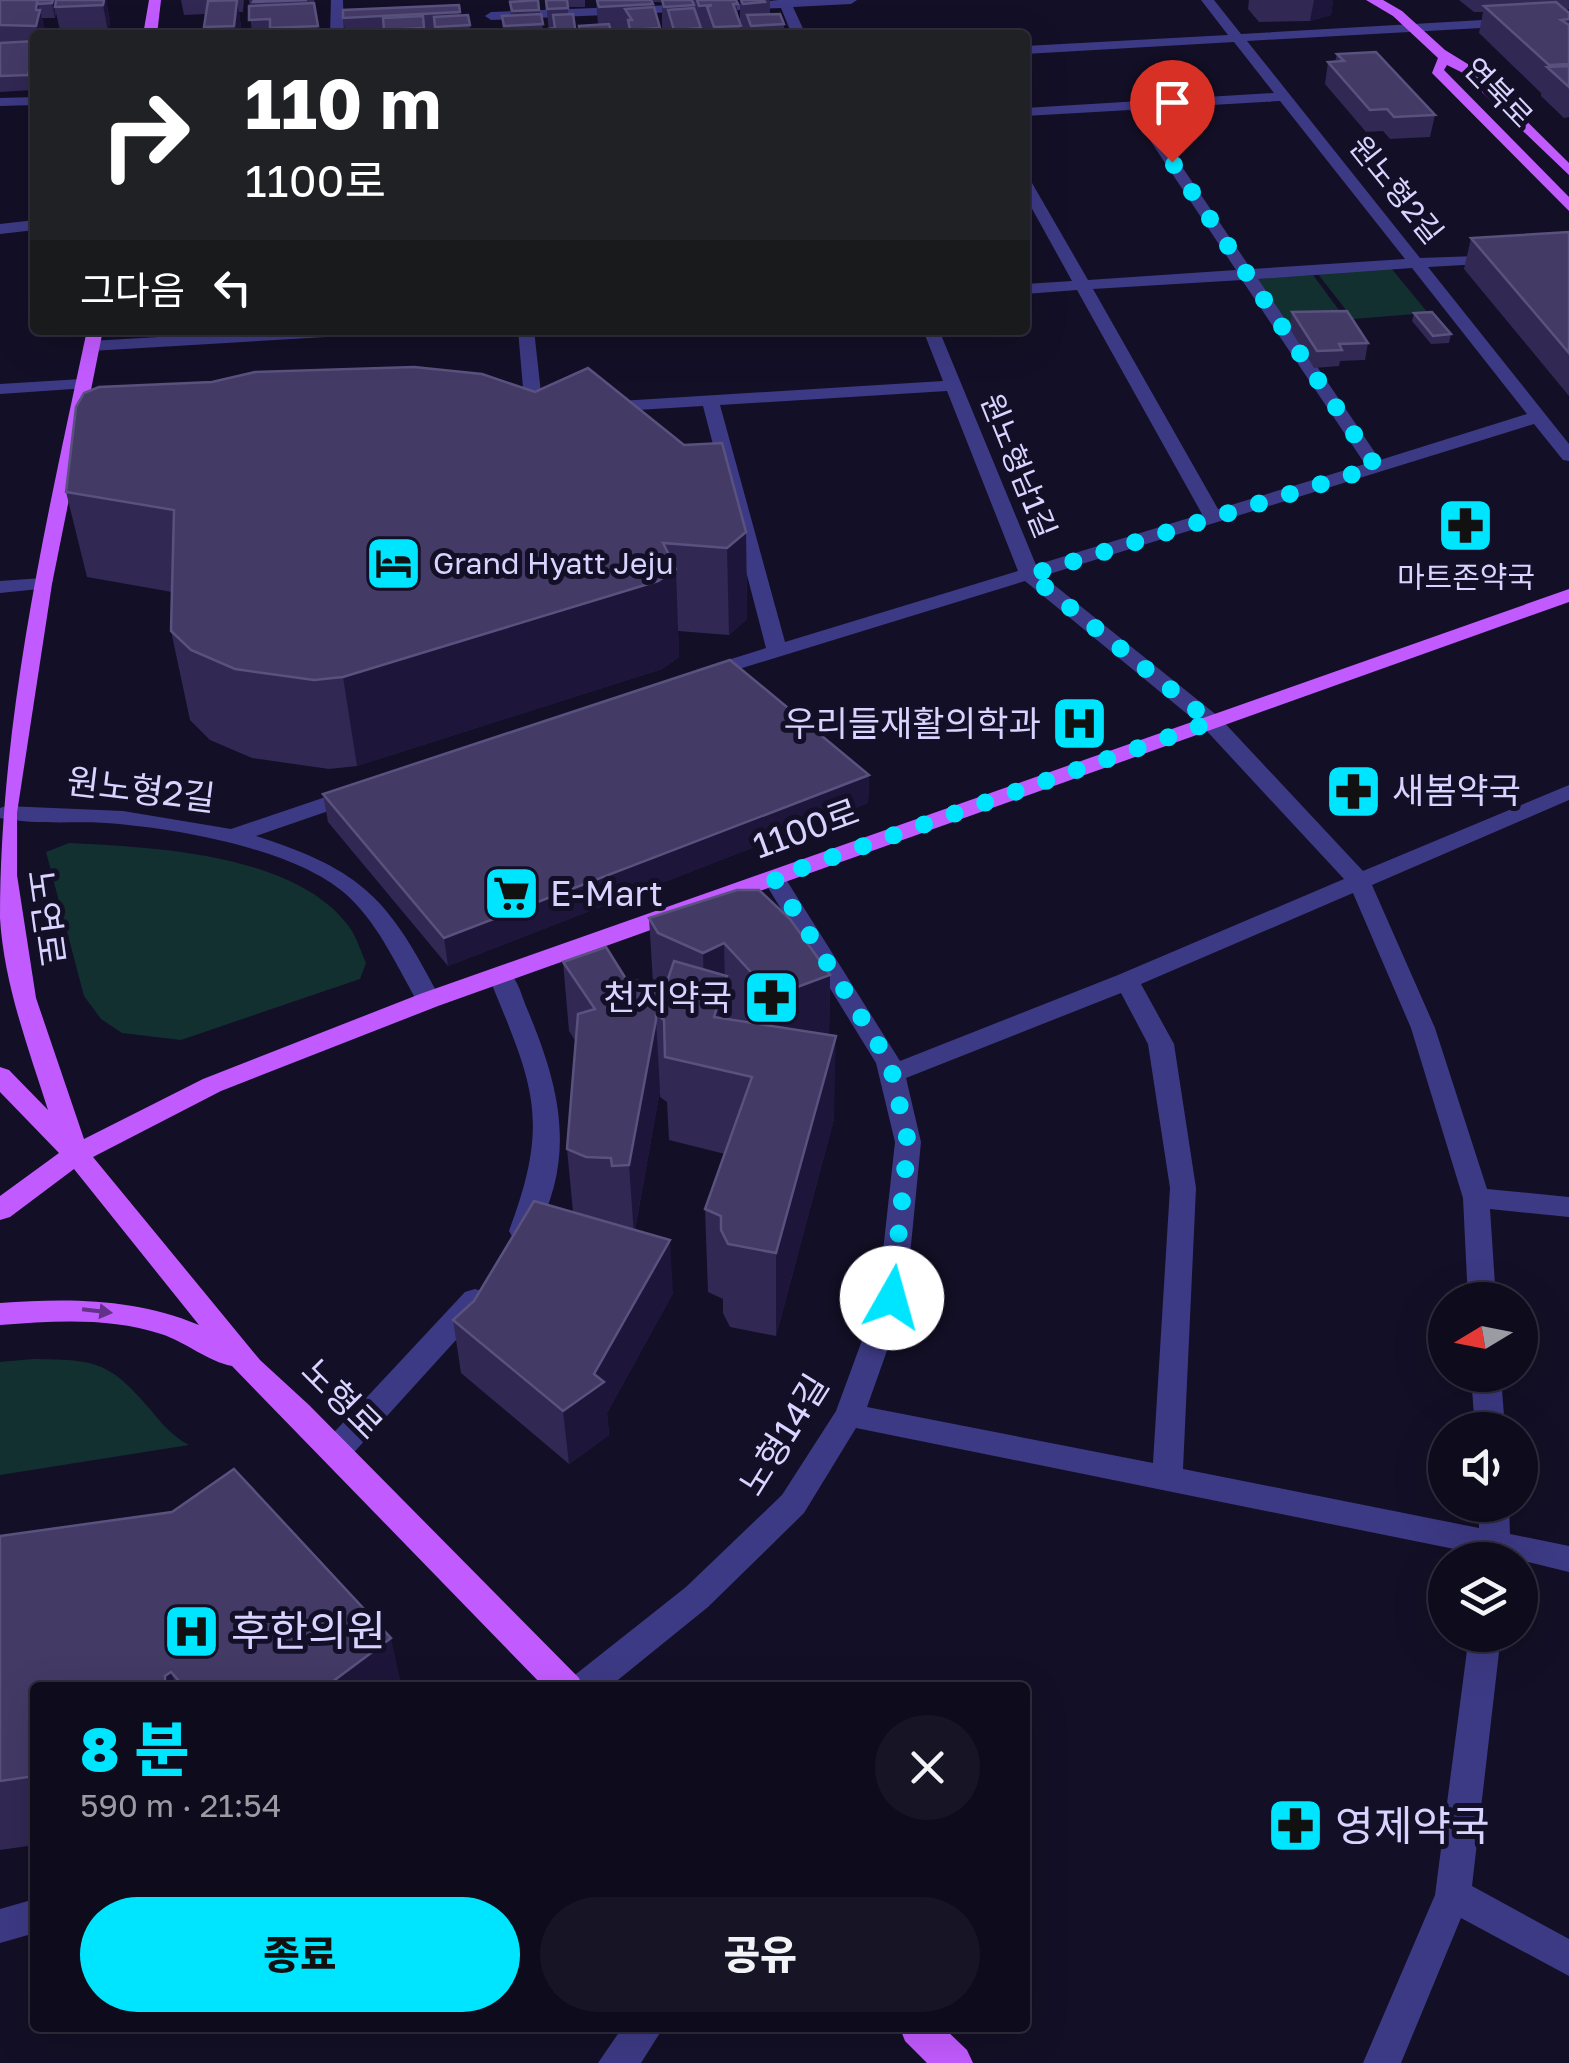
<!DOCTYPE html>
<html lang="ko">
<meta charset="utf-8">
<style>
body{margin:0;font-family:"Golos Text","Noto Sans KR",sans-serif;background:#171425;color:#f1f3f6;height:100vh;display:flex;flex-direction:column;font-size:38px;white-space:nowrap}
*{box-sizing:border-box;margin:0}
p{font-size:32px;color:#9b9ba3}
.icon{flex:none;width:55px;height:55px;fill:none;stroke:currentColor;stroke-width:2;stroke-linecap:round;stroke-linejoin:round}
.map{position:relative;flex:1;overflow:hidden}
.details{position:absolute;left:30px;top:1682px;width:1000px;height:350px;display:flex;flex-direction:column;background:#0e0b1c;border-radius:10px;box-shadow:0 10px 40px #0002,0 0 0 2px #2e2b3b}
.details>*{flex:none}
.guide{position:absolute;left:30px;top:30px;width:1000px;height:305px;border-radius:10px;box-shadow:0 10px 40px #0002,0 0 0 2px #2e2b3b;background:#202124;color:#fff;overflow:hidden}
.needle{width:65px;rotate:260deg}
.tools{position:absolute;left:1428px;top:1282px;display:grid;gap:20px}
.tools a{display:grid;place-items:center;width:110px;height:110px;border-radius:50%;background:#0e0b1c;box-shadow:0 10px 40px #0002,0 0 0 2px #2e2b3b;font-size:50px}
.pin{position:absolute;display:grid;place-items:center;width:85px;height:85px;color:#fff;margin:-102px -42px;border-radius:50% 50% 50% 0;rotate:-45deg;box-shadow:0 0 10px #0007}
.pin .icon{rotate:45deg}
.me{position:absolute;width:110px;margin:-55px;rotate:7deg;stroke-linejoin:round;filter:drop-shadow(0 0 8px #0008)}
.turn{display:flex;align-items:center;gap:35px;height:210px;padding:0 50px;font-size:45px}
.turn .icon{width:130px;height:130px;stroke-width:2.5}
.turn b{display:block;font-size:70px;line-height:85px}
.then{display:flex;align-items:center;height:95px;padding:0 50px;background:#0003;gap:20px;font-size:38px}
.round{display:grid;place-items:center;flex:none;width:105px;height:105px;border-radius:52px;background:#171425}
.head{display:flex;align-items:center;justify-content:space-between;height:170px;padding:0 50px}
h1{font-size:60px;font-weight:800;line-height:75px;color:#00e5ff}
.primary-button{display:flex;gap:20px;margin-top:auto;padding:20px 50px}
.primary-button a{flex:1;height:115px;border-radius:60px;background:#00e5ff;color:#111;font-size:40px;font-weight:800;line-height:115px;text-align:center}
.primary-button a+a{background:#171425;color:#f1f3f6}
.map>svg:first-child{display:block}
.green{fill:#12302f}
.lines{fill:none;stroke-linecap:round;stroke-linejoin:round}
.minor{fill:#3d3a85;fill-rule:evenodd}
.major{fill:#c25bff;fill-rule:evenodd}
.wall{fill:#312854}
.shaded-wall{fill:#1d163a}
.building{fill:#433a66;stroke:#5a527e;stroke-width:2.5}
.oneway{fill:#623188}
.route{stroke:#00e5ff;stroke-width:18;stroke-dasharray:0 32.4}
.labels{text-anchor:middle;stroke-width:10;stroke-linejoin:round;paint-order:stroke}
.far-street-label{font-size:30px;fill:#d9d4ff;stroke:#130f26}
.far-poi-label{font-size:30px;fill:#d9d4ff;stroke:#130f26;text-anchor:start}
.poi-label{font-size:35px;fill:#d9d4ff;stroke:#130f26;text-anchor:end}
.street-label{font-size:35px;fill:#d9d4ff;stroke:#130f26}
.near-poi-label{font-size:42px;fill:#d9d4ff;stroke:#130f26;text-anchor:start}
</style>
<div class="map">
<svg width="1569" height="2063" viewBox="0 0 1569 2063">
<rect width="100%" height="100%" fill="#130f26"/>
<!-- green -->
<g class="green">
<polygon points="1391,268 1428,313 1353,319 1318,274"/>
<polygon points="1313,275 1347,321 1288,325 1256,279"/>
<path d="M69 843C151 847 297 853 350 928 357 938 361 952 366 963L360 979 181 1040 122 1033 101 1019 84 996 46 852Z"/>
<path d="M33 1359C94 1360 108 1360 149 1408 161 1423 172 1436 189 1445L0 1475V1362Z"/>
</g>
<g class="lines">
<!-- minor -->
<g class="minor">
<polygon points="331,0 343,0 344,35 330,35"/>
<polygon points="778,0 857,0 851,4 793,7 806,35 792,35 781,8 737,10 731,6"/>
<path d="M1201 0H1214L1241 34 1569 15V23L1247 41 1420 258 1505 255 1507 258 1499 263 1428 267 1569 444V461L1563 460 1534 424 1043 576 1219 717 1363 871 1569 785V800L1372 885 1435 1028 1487 1189 1569 1197V1217L1490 1209 1496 1300H1468L1463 1198 1411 1028 1353 893 1141 984 1174 1044 1196 1188 1183 1469 1479 1528V1505H1509L1510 1534 1569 1546V1572L1520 1560H1479V1554L856 1428 804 1513 708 1607 608 1688H567L571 1678 686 1587 782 1495 836 1411 878 1297 895 1142 876 1063 762 878 766 873H782L900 1061 1118 975 1344 879 1203 727 1025 581 710 678H696L693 674 696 670 766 648 703 406 604 412 595 407 604 402 943 381 923 330H939L1036 565 1202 514 1077 290 1025 294V284L1072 281 1025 196V179L1032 183 1088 280 1236 270 1130 110 1025 116V108L1274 93 1234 42 1025 54V46L1228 35ZM1280 101 1405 259 1251 269 1143 109ZM1412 268 1527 414 1380 460 1258 279ZM1242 280 1365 464 1218 509 1093 289ZM947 391 1018 571 785 642 720 405ZM1121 993 1148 1044 1170 1188 1153 1463 867 1407 906 1297 921 1142 906 1078Z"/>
<polygon points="702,4 703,7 697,11 491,20 485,16 491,12"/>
<polygon points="35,97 35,105 0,106 0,98"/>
<polygon points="35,220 35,230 0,234 0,224"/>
<polygon points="275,330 367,330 359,335 91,351 83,346 91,341"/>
<polygon points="518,330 534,330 543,411 534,416 525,411"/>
<polygon points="81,379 87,380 87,388 0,394 0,384"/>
<polygon points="42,578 49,580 49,588 0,593 0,581"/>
<path d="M358 786 369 793 366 798 256 836C365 871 389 900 441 1000L438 1006H420C398 969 381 928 350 898 300 849 175 828 106 823 72 821 34 825 0 818V808L6 806 123 811 231 829Z"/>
<path d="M500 967C517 971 521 996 528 1011 561 1090 577 1159 533 1238H513L509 1231C552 1117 532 1083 488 975Z"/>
<polygon points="475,1289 485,1292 489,1300 485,1308 347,1460 336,1463 325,1460 321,1451 325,1442 465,1292"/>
<polygon points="1471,1375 1501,1375 1505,1430 1475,1430"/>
<polygon points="1469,1635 1501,1635 1472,1886 1569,1939 1569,1976 1461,1918 1401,2063 1363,2063 1435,1895"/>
<polygon points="35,1899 35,1933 0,1943 0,1909"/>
<polygon points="622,2028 663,2028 641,2063 598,2063"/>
</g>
<!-- major -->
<g class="major">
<polygon points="149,0 161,0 157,35 143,35"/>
<polygon points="1366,0 1383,0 1402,11 1445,50 1471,66 1569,163 1569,175 1461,72 1447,65 1444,70 1569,197 1569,211 1432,73 1438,58 1393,16"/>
<path d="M87 330H103L52 584 17 813V875L36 998 84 1139 203 1079 420 994 1569 589V602L438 1006 221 1091 93 1157 260 1360 309 1405 579 1678 583 1688H545L232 1366C207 1361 186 1342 161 1334 109 1317 54 1321 0 1325V1303C68 1298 135 1298 199 1325L74 1169 10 1217 0 1220V1196L59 1153 0 1092V1067L9 1070 48 1110C28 1047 4 984 0 918 0 720 46 522 87 330Z"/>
<polygon points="900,2028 944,2028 967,2050 973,2063 927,2063 905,2041"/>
</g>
</g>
<!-- wall -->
<g class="wall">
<polygon points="0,0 106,0 110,21 108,32 61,35 56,13 55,18 42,18 45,35 35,35 35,81 33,82 32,90 0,92"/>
<polygon points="181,0 244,0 243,12 239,12 241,27 240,35 205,35 204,27 206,14 184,15"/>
<polygon points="249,0 314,0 319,35 252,35"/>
<polygon points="509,0 538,0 544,35 503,35 502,16 511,16"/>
<polygon points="546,0 585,0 585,7 568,7 568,15 549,35"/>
<polygon points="596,0 692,0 694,5 694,0 736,0 741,35 708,35 707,33 701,33 701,35 664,34 662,27 662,2 652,2 660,28 660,35 627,35 626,33 611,34 612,35 580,35 579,26 598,25"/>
<polygon points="740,0 770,0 770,14 784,24 784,35 748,35 747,31 744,31 740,24"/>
<polygon points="1249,0 1333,0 1331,15 1310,21 1259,22 1248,9"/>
<polygon points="1459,0 1569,0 1569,9 1565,10 1569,13 1569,117 1564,118 1541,96 1541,93 1479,33 1483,12 1474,12"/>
<polygon points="459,5 460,16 468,15 471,35 343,35 345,32 343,18"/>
<polygon points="1337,54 1435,115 1430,137 1390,139 1383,131 1366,132 1325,84 1328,62 1335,62"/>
<polygon points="1569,232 1569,396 1464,269 1471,238"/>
<polygon points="1292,312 1368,343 1365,360 1340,361 1339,366 1314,368 1290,329"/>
<polygon points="1414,313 1451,334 1449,343 1431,344 1412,321"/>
<polygon points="66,492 746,532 747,619 729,635 678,631 679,657 662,669 357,766 329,769 252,758 210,740 190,720 171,631 172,592 87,577"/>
<polygon points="869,775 868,803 448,966 328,822 323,794"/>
<polygon points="649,918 830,975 829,1035 834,1119 776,1336 730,1327 723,1313 723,1299 708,1292 705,1209 725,1154 669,1140 667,1102 660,1097 660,1090 635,1230 673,1293 607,1413 609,1435 569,1464 461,1373 453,1320 573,1212 567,1149 576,1042 569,1031 563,962 626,979 653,983"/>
<polygon points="0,1536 402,1688 35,1688 35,1845 0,1850"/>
</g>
<!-- shaded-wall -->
<g class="shaded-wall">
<polygon points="37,0 40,12 40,10 45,35 38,35 36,26"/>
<polygon points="53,0 60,0 55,7 55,18 52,3"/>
<polygon points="104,0 106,0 110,21 108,32 103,5"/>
<polygon points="237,0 241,27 240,35 235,35 234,26"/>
<polygon points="1314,0 1333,0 1331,15 1310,21"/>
<polygon points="30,67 33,82 32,90 28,75"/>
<polygon points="746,532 747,619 729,635 727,548"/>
<polygon points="676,569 679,657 662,669 357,766 343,677"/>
<polygon points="869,775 868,803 448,966 444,938"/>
<polygon points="724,943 725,982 727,976 729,1058 705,1023 703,953"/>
<polygon points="830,975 829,1044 773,1066 773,996"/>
<polygon points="656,1020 660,1090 634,1235 629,1165"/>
<polygon points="836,1036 834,1119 776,1336 776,1253"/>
<polygon points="670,1240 673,1293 607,1413 609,1435 569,1464 563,1411 594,1374"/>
<polygon points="391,1638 402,1688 324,1688"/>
<polygon points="171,1672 177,1688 165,1688 165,1676"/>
</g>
<!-- building -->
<g class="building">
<polygon points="0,0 37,0 36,10 40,10 36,26 0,25"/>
<polygon points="37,0 53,0 52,3 38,4"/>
<polygon points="56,0 104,0 103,5 55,7"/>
<polygon points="237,0 234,26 204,27 208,1"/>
<polygon points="254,0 307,0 253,2"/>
<polygon points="538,0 539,10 512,11 510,2"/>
<polygon points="546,0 567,0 568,8 547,9"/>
<polygon points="597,0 651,0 653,4 599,7"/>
<polygon points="662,0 692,0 694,5 664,7"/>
<polygon points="697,0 736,0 738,4 733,4 741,26 714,27 707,7 712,5 699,6"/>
<polygon points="741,0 764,0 765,2 743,4"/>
<polygon points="1556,2 1569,13 1569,19 1561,20 1569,25 1569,64 1549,65 1484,6"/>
<polygon points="314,3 318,26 270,28 270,19 249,20 249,6"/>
<polygon points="459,5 460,12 343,18 343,10"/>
<polygon points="654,7 660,28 630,30 628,20 632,20 625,9"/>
<polygon points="694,8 701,28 674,30 668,10"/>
<polygon points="541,14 543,24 504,26 502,16"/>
<polygon points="573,14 576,35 549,35 548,29 555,28 553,15"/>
<polygon points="780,14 784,24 751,26 747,15"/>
<polygon points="468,15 470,25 435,27 434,17"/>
<polygon points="423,16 424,28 384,30 383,18"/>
<polygon points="609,24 612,35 581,35 579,26"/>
<polygon points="372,31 372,35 343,35 343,33"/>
<polygon points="114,32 113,35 53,35"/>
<polygon points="35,41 31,59 35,59 35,66 30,67 28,75 0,76 0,43"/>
<polygon points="1376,52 1435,115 1394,117 1387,109 1370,110 1328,62 1344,61 1337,54"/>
<polygon points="1569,66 1569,87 1547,67"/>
<polygon points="1569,232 1569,353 1471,238"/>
<polygon points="1347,311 1368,343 1339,344 1342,350 1317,351 1292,312"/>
<polygon points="1432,312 1451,334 1433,336 1414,313"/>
<polygon points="414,367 482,374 535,392 588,368 684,445 722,443 746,532 727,548 663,543 676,569 658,581 343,677 314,680 235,669 191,650 171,631 174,510 66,492 76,407 84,393 99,387 212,382 255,372"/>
<polygon points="730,660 869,775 444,938 323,794"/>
<polygon points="737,890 759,890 790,919 830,975 773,996 724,943 703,953 658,933 649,918"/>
<polygon points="606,947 626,979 663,985 656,1014 656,1020 629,1165 612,1166 611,1158 586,1157 567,1149 578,1014 595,1009 563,962"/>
<polygon points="674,961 727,976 714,1017 836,1036 776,1253 728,1244 721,1230 721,1216 705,1209 752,1077 665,1057 664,1020 656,1014"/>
<polygon points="534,1201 670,1240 594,1374 604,1382 563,1411 453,1320 474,1301"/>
<polygon points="234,1469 391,1638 324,1688 185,1688 171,1672 165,1676 165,1688 35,1688 35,1776 0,1781 0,1536 172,1512"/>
</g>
<!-- one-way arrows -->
<defs><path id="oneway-solid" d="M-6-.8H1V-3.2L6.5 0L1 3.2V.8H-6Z" transform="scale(2.5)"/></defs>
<use class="oneway" href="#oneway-solid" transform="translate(97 1311) rotate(7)"/>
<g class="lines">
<!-- route -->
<polyline class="route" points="892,1298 908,1142 890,1063 774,878 1211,722 1030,575 1376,467 1172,162"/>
</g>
<!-- icons -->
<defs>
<symbol id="pharmacy-square" viewBox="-11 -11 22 22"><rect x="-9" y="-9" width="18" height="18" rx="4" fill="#00e5ff" stroke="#130f26"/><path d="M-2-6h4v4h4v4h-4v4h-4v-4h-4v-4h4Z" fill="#111"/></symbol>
<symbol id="hotel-square" viewBox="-11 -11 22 22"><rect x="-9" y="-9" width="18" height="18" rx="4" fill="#00e5ff" stroke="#130f26"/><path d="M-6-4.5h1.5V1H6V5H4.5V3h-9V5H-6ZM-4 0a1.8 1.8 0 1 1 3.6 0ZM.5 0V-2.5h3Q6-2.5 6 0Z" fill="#111"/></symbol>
<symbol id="hospital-square" viewBox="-11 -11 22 22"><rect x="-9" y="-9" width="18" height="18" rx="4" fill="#00e5ff" stroke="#130f26"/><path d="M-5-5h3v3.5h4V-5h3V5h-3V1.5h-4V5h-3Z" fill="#111"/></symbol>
<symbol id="supermarket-square" viewBox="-11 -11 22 22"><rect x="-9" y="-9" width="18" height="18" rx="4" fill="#00e5ff" stroke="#130f26"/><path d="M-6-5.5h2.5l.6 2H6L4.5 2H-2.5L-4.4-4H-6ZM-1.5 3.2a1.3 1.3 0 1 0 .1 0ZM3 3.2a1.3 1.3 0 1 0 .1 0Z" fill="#111"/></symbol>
</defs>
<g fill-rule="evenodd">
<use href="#pharmacy-square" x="1434" y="494" width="63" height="63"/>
<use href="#hotel-square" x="362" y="532" width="63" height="63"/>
<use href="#hospital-square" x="1048" y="692" width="63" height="63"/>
<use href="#pharmacy-square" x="1322" y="760" width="63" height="63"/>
<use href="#supermarket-square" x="480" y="862" width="63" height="63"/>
<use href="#pharmacy-square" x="740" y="966" width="63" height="63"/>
<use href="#hospital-square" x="160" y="1600" width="63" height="63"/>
<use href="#pharmacy-square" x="1264" y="1794" width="63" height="63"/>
</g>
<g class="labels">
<!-- far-street labels -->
<g class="far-street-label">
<text transform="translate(1498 93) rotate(46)" y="10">연북로</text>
<text transform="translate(1396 190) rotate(51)" y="10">원노형2길</text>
<text transform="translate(1018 466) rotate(68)" y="10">원노형남1길</text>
</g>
<!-- far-poi labels -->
<g class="far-poi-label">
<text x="433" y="574">Grand Hyatt Jeju</text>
<text x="1466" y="588" text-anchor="middle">마트존약국</text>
</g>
<!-- poi labels -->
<g class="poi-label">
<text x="1041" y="736">우리들재활의학과</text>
<text x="1392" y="803" text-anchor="start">새봄약국</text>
<text x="550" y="906" text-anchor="start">E-Mart</text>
<text x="732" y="1010">천지약국</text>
</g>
<!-- street labels -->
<g class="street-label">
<text transform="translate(141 790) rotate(7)" y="12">원노형2길</text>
<text transform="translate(806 829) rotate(-20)" y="12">1100로</text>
<text transform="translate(46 918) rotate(82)" y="12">노연로</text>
<text transform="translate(342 1399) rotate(45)" y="12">노형로</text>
<text transform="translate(784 1435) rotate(-58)" y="12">노형14길</text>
</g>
<!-- near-poi labels -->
<g class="near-poi-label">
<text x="231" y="1646">후한의원</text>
<text x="1335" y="1841">영제약국</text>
</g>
</g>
</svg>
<div class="tools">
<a><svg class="needle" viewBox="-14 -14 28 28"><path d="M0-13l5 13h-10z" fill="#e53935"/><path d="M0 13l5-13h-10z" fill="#9b9ba3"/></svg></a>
<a><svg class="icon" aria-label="sound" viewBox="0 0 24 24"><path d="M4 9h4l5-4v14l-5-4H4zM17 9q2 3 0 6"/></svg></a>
<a><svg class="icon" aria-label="layers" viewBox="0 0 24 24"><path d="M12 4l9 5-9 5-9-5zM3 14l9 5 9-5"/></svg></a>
</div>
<div class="pin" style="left:1172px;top:162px;background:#d93025"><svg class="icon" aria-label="arrive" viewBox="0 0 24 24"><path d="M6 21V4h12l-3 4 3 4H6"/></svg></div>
<svg class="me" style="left:892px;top:1298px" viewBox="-20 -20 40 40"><circle r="19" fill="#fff"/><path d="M0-13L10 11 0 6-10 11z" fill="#00e5ff"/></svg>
<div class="guide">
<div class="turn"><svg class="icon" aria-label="right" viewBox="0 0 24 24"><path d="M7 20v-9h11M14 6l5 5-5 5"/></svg><div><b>110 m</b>1100로</div></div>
<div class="then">그다음<svg class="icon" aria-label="left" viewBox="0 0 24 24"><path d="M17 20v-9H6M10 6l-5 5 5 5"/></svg></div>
</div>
<section class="details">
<div class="head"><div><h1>8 분</h1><p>590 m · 21:54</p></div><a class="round"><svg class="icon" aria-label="close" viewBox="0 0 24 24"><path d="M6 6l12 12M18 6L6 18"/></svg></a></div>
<div class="primary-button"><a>종료</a><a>공유</a></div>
</section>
</div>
